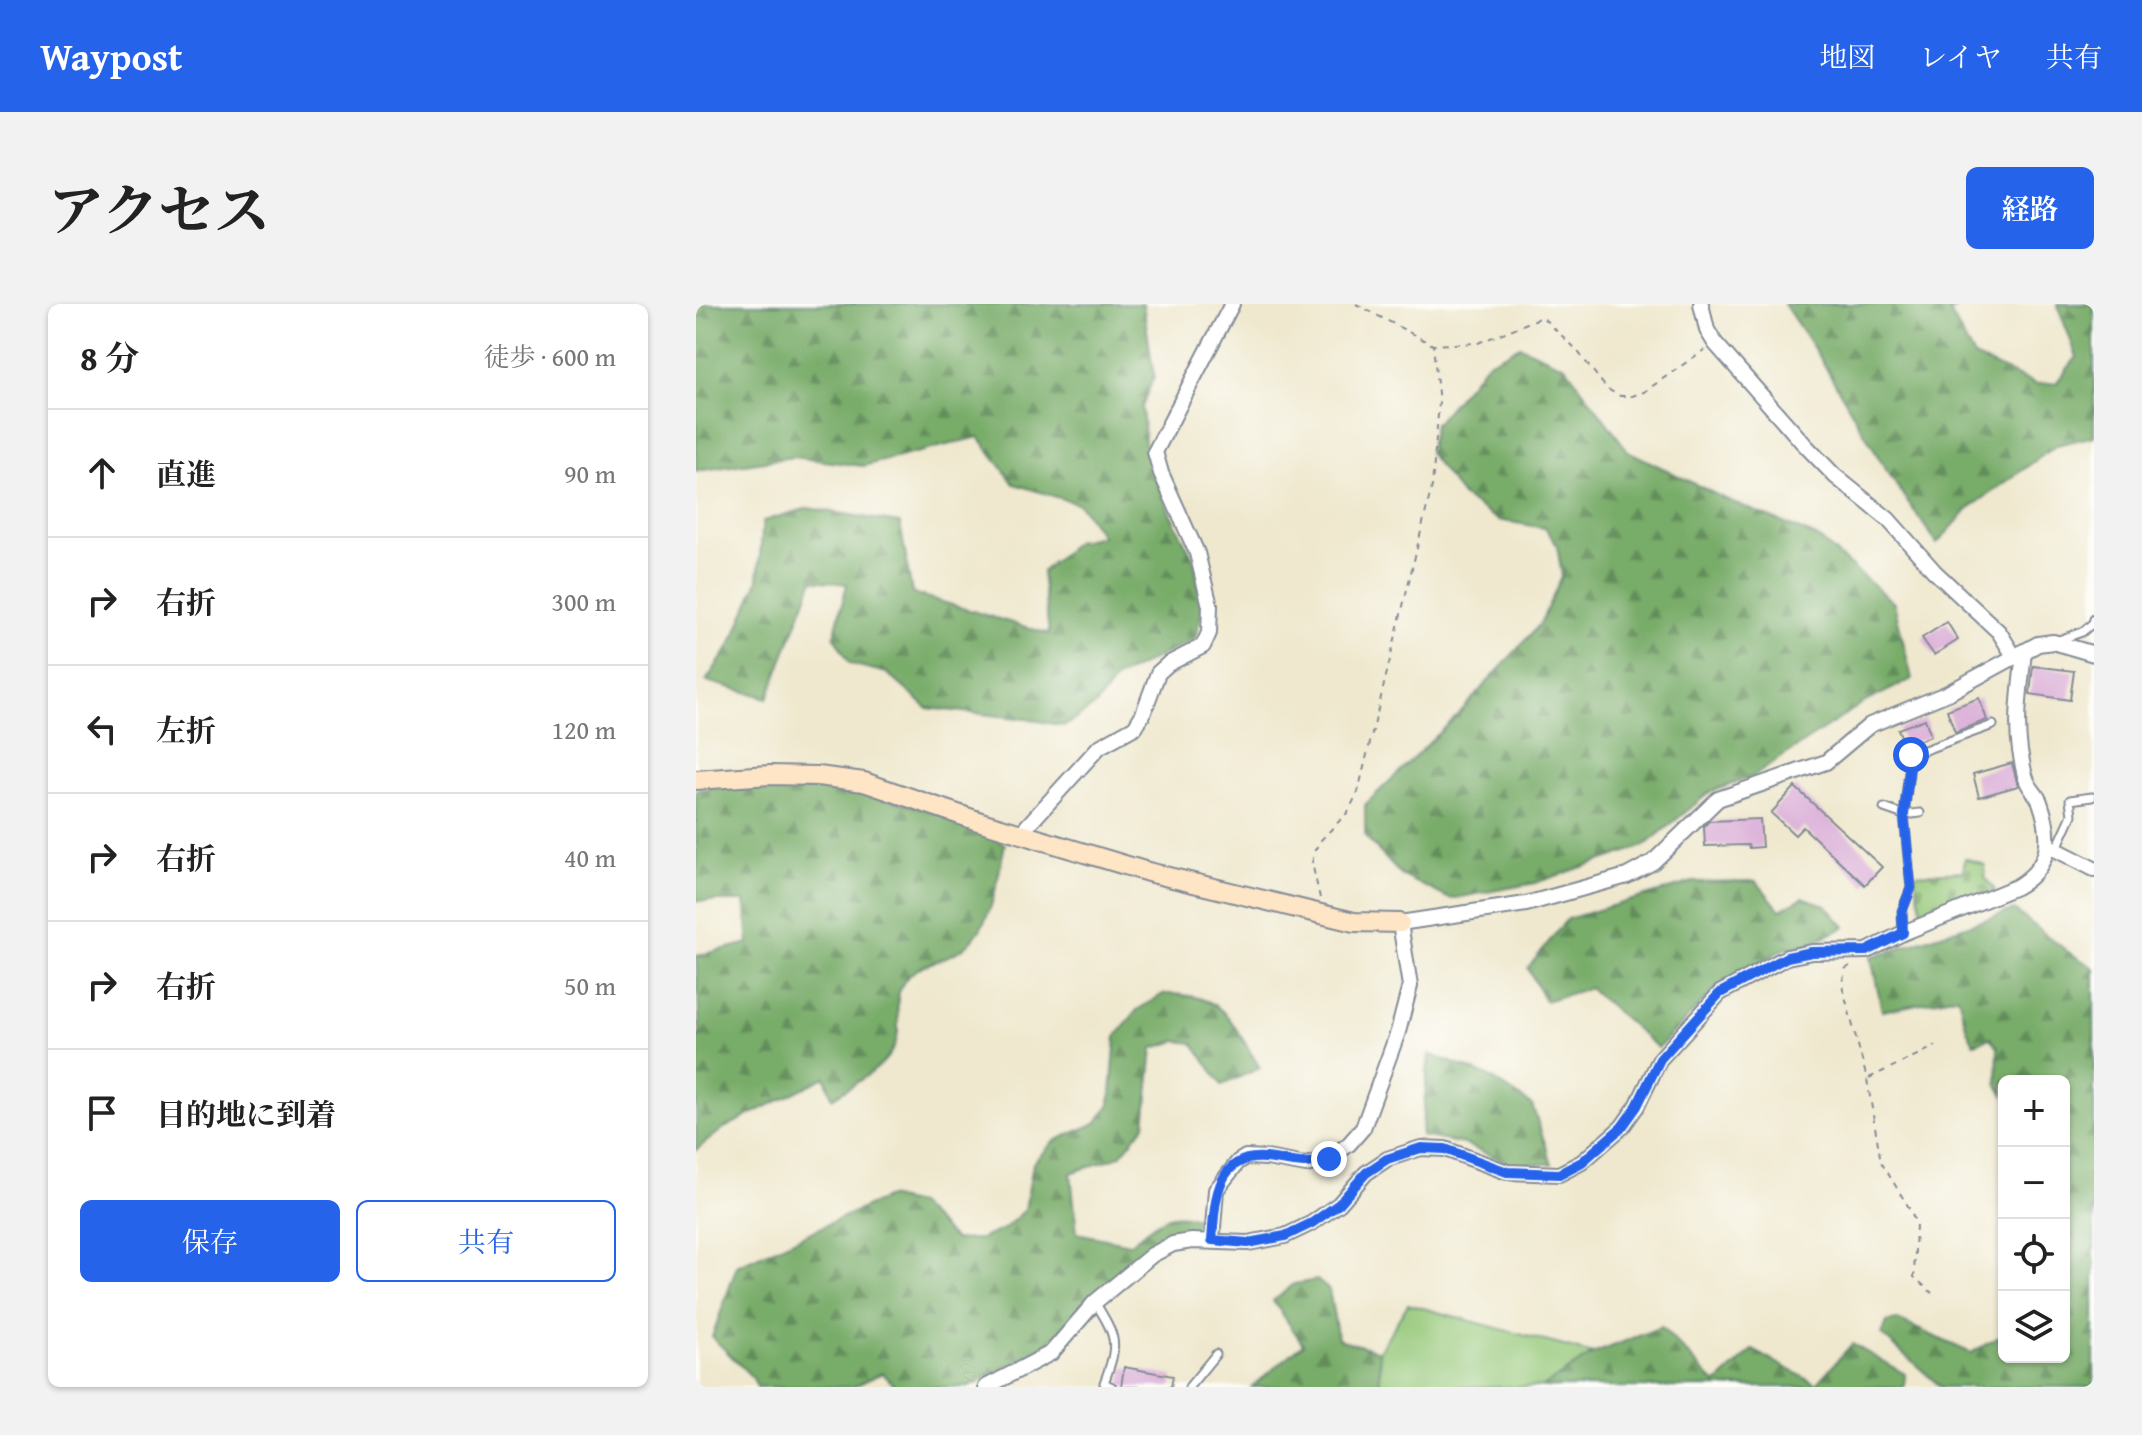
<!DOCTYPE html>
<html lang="ja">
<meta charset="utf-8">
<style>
:root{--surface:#fff;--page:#f2f2f2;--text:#222;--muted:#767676;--line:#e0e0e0;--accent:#2563eb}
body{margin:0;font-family:"Gentium Book Plus","Noto Serif JP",serif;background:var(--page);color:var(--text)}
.controls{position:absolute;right:24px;bottom:24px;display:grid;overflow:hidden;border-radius:12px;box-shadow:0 2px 6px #0004}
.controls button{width:72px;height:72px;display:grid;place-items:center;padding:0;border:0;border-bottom:2px solid var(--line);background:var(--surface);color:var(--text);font:40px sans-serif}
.stop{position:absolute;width:24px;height:24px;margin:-18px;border:6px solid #2563eb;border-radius:50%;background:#fff}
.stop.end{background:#2563eb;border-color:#fff;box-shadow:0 2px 8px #0008}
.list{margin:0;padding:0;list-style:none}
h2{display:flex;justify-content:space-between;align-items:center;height:104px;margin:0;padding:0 32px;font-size:34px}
h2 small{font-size:26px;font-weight:400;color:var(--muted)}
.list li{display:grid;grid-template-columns:52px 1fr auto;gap:24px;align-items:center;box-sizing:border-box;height:128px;padding:0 32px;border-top:2px solid var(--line)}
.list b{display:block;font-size:30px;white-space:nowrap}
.list em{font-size:26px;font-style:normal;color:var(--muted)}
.actions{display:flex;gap:16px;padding:24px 32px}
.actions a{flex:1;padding:18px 0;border:2px solid var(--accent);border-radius:12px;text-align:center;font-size:28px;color:var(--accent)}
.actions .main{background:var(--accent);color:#fff}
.icon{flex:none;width:44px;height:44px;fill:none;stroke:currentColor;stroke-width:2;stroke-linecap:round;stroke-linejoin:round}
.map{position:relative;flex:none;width:1398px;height:1083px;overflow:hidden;border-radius:12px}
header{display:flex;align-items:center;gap:48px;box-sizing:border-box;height:112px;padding:0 40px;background:var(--accent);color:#fff}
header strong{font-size:38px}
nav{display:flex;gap:44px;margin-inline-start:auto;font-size:28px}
.intro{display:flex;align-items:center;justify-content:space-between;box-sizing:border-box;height:192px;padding:0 48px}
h1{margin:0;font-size:56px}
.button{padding:20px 36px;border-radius:12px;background:var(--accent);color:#fff;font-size:28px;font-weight:700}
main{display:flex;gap:48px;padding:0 48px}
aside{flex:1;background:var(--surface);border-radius:12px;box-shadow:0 2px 6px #0004}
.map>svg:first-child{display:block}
.green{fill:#95c879;stroke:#587c6c;stroke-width:2}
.forest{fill:url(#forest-firs);stroke:#4a6e64;stroke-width:2}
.cemetery{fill:url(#cemetery-stones);stroke:#587c6c;stroke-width:2}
.building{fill:#ddb3da}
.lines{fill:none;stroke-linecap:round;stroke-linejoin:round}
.lane-casing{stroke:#858c96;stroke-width:11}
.street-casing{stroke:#858c96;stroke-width:18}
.secondary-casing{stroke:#858c96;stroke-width:22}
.path{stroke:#858c96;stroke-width:2;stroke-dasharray:6 6;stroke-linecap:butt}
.lane{stroke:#fff;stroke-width:7}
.street{stroke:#fff;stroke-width:14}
.secondary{stroke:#fee5c5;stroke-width:18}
.route{stroke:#2563eb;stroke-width:10}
</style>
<header>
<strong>Waypost</strong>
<nav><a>地図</a><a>レイヤ</a><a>共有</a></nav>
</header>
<div class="intro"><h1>アクセス</h1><a class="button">経路</a></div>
<main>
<aside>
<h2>8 分<small>徒歩 · 600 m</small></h2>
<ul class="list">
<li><svg class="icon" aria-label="ahead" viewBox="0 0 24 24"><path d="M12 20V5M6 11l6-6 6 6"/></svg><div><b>直進</b></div><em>90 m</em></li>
<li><svg class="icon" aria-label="right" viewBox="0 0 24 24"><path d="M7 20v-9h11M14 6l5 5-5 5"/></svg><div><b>右折</b></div><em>300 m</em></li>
<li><svg class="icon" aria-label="left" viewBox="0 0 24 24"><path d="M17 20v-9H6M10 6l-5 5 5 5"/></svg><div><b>左折</b></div><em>120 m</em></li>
<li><svg class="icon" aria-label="right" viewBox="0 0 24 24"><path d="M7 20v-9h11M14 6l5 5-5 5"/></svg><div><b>右折</b></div><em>40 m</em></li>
<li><svg class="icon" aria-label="right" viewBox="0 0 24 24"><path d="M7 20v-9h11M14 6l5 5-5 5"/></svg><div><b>右折</b></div><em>50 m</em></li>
<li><svg class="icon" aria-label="arrive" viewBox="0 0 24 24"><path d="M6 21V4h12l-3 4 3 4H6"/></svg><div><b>目的地に到着</b></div></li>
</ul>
<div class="actions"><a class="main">保存</a><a>共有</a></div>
</aside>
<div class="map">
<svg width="1398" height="1083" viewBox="0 0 1398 1083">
<defs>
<pattern id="forest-firs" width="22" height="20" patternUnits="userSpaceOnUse" patternTransform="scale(2)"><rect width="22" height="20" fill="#78ac69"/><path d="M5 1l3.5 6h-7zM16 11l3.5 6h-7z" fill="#628c5a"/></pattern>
<pattern id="cemetery-stones" width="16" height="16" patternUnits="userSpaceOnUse" patternTransform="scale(2)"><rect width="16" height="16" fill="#95c879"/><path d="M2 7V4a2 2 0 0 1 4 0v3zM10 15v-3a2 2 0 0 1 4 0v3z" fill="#79a366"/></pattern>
</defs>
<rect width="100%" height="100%" fill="#fdfcf7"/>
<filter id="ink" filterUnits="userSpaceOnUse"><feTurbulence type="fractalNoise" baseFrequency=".0125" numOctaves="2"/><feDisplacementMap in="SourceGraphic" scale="16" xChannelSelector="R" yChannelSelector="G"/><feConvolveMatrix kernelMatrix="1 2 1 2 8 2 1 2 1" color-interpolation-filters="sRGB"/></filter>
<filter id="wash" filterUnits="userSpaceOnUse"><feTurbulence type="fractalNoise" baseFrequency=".006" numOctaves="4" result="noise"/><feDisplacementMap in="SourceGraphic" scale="32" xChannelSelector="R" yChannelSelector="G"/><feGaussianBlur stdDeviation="1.8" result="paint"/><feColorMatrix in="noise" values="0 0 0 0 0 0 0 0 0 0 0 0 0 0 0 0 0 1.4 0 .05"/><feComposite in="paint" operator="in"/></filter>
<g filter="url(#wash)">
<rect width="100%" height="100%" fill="#efe8ce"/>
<polygon class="green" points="712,1000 897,1050 847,1083 684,1083 683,1047"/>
<g class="forest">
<polygon points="0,0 447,0 458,72 446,103 450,147 474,209 499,258 506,307 499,335 420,374 400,401 369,422 331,415 231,404 191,369 154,360 138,332 151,280 117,276 72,394 10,377 36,339 62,276 67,217 112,204 204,219 216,289 353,330 346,268 381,237 406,232 383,200 318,180 283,133 167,162 97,153 0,167"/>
<polygon points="1088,0 1270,0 1254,8 1278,53 1340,80 1360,79 1381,53 1361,0 1398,0 1398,132 1361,141 1271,206 1241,240 1190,166 1123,52"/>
<polygon points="824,42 869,62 932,147 1027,194 1121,233 1198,299 1216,375 1167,399 1056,473 1014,488 948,542 839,579 754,595 705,571 669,532 669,501 760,413 844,320 866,272 861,241 849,224 802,216 766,192 733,149 738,121 792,58"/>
<path d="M 55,480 L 114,481 L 170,489 L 252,512 L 309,540 C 301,574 298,619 270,642 C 253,657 219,658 207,679 C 199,692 202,707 202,721 C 204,759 163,776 136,794 L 129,773 L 28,824 L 0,846 L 0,732 L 4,732 L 0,652 L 53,639 L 49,597 L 0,597 L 0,486 Z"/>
<polygon points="1060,577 1084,606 1107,593 1131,602 1149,623 1116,639 1088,645 1022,683 962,744 893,684 849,697 832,664 871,615 997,578"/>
<polygon points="1318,606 1371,647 1398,664 1398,1083 1245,1083 1186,1031 1191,1018 1202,1016 1275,1049 1307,1030 1308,949 1308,1053 1368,1053 1368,777 1308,777 1308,791 1301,780 1302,743 1294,734 1278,739 1271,726 1262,692 1186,707 1175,653"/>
<path d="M 467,690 C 530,689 534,716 564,764 L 526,781 L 497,739 L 481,737 L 457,744 L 449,821 L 424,852 L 375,869 L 381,929 L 433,940 C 460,920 470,903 505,916 L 502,926 L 468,933 L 424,965 L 349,1042 L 272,1083 L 200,1083 L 186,1069 L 157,1083 L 61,1083 L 57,1074 L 16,1033 L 41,962 L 191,893 L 221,900 L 259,936 L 284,935 L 308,925 L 329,906 L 337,859 L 358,837 L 400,819 L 414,800 L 420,733 L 441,706 Z"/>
<polygon points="733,750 792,772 836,801 856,860 814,860 768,840 725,832"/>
<polygon points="621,976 633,986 642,1035 683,1047 684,1083 556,1083 607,1040 577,997 598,980"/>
<polygon points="965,1023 1020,1080 1057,1046 1120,1080 1156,1040 1209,1070 1208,1083 847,1083 897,1050"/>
</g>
<polygon class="cemetery" points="1269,554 1289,561 1289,574 1299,586 1227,612 1218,570 1267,567"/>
<g id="blocks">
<g class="building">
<polygon points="1251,318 1262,336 1238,351 1226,334"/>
<polygon points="1337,362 1378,367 1374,396 1334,390"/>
<polygon points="1283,394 1291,416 1259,428 1251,406"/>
<polygon points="1229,415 1235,432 1209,442 1202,425"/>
<polygon points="1316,459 1322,482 1283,493 1277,470"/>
<polygon points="1099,483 1186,563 1169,581 1107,523 1099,531 1075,509"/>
<polygon points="1064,515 1066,543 1053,544 1052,541 1009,542 1008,522 1013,517"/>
<polygon points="428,1063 477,1072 475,1083 425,1083"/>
</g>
</g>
</g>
<g filter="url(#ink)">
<use href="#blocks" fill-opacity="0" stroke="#858c96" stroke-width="2"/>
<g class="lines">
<defs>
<g id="lane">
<polyline points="1360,337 1386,328 1397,319 1398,315"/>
<polyline points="1188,504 1208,511 1224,509"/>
<polyline points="1360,546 1376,511 1374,496 1396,493"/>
<polyline points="1207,629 1206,607 1215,584 1208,511 1215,451 1297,421"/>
<path d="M 399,998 C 421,1034 423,1039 408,1079 L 416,1083"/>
<polyline points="493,1083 520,1050"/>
</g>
<g id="street">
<polyline points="1005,0 1011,26 1019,39 1108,140 1139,172 1192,215 1238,267 1303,328 1318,352"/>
<polyline points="324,530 403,443 439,423 447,410 462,369 472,360 507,342 513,329 514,302 501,249 465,169 459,148 536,0"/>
<polyline points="1353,542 1398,565"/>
<polyline points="516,936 520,886 542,858 550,853 571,854 610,861 633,855 653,840 667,824 702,728 714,682 704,619 830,600 931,572 957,558 1022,495 1130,458 1174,421 1252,389 1342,340 1357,338 1398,350"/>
<path d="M 290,1083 L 355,1049 L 399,998 L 456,951 L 477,940 L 496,937 L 552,939 L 589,932 L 616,919 L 643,900 L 670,869 L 691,855 L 725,844 L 749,845 L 811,868 L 863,870 L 886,858 L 926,823 L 941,802 L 964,755 L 1024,689 L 1091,653 L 1116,648 L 1171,647 L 1207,629 L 1320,583 C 1355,563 1357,535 1344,498 C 1341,490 1334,485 1331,477 C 1327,468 1326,456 1324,447 C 1319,414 1325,380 1328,347"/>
</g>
<polyline id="secondary" points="0,476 74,471 122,472 168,478 282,517 452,568 658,618 704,619"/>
</defs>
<use href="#lane" class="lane-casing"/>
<use href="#street" class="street-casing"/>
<use href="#secondary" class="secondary-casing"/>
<g class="path">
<polyline points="660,0 737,41 782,39 846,13 879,44 911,85 924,92 936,92 948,88 1008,46"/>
<polyline points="624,594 616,559 619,546 625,536 652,508 662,488 736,182 743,99 737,41"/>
<polyline points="1154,662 1149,665 1146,681 1171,775 1185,858 1215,907 1220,920 1218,973 1236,989"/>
<polyline points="1173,774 1240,742"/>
</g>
<use href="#lane" class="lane"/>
<use href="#street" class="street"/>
<use href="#secondary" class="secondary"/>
</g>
</g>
<g class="lines" filter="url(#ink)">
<path class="route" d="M 633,855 C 603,863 599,857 570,854 C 519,849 519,899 516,936 L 552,939 L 589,932 L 616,919 L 643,900 L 670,869 L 691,855 L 725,844 L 749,845 L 811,868 L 863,870 L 886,858 L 926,823 L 941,802 L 964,755 L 1024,689 L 1091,653 L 1116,648 L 1171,647 L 1207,629 L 1206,607 L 1215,584 L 1208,511 L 1215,451"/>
</g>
</svg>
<div class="controls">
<button>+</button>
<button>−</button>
<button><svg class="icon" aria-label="locate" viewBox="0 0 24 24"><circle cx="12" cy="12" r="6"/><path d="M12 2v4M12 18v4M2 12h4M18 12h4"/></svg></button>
<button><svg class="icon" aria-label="layers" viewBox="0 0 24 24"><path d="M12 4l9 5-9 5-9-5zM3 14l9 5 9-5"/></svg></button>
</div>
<div class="stop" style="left:1215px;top:451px"></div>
<div class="stop end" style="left:633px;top:855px"></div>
</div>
</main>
